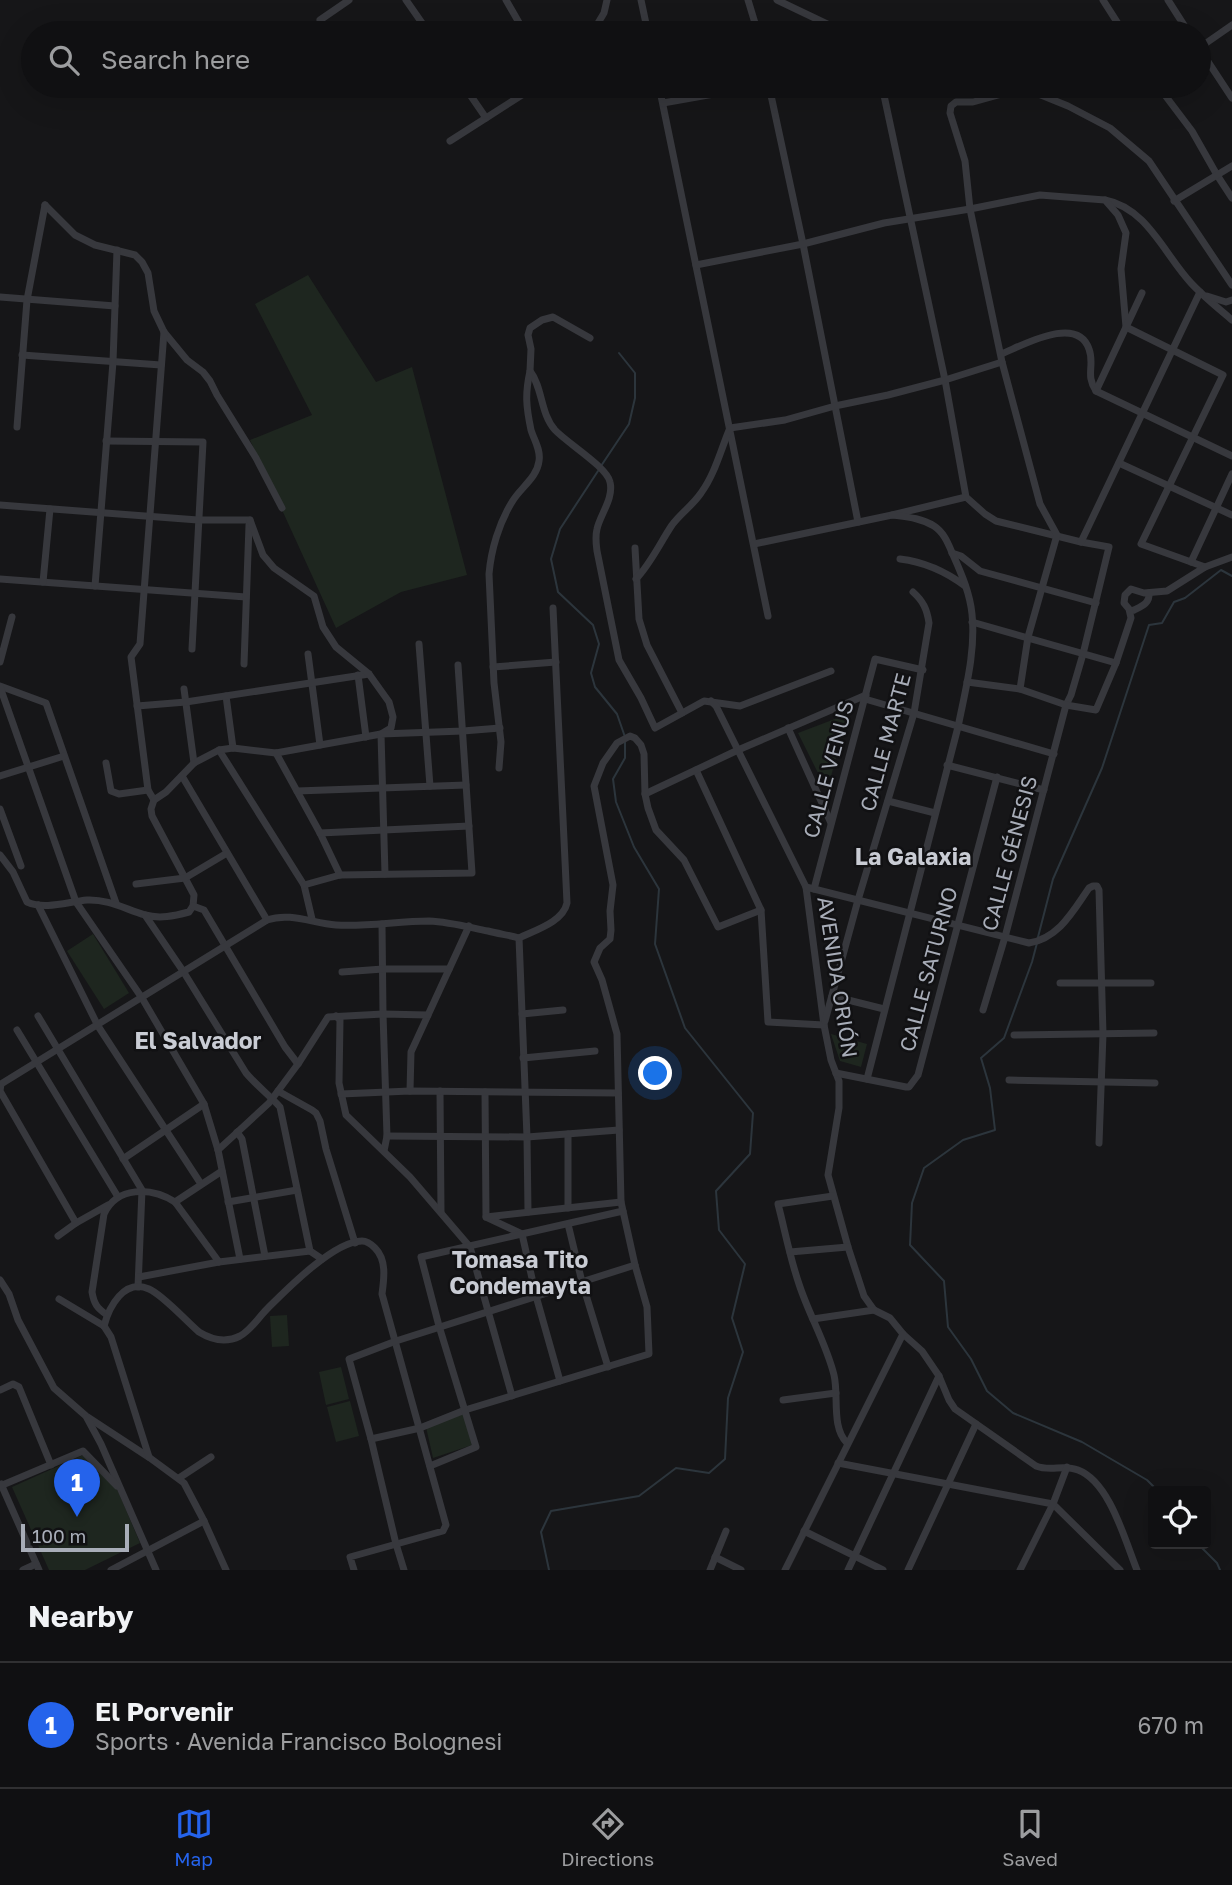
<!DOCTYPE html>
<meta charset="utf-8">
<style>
:root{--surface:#101012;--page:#1e1e20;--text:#f1f3f6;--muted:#9c9d9f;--line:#303032;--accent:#2563eb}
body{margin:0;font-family:"Golos Text",sans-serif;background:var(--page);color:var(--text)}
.controls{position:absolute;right:21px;bottom:21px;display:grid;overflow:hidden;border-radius:7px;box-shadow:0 7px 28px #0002}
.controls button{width:63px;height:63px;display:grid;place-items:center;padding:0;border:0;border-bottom:2px solid var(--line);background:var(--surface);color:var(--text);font:35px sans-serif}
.scale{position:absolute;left:21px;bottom:18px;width:108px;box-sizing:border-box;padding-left:7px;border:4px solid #a8adb8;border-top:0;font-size:19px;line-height:24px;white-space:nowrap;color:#a8adb8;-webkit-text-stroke:5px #111113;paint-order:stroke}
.you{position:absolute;left:656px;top:1074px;width:24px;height:24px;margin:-18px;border:5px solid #fff;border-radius:50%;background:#1a73e8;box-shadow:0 0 0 10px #1a73e833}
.badge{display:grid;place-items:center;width:46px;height:46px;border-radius:50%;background:var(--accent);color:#fff;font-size:23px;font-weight:700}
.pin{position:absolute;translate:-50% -58px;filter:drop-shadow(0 2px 4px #0008)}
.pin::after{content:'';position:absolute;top:37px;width:24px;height:21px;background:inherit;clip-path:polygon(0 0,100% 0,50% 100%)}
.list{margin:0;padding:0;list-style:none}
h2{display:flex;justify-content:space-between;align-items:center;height:91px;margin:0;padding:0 28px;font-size:30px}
h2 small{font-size:23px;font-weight:400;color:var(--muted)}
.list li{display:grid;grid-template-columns:46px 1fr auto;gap:21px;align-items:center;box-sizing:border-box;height:126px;padding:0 28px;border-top:2px solid var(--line)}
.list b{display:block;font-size:26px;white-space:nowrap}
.list p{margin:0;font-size:23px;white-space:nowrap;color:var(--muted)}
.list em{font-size:23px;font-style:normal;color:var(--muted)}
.icon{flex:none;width:38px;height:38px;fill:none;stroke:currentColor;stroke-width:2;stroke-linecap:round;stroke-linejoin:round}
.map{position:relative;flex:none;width:1232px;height:1570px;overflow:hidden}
.search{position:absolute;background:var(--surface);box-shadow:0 7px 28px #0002;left:21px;right:21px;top:21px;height:77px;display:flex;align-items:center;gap:18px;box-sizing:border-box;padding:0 24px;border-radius:38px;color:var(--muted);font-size:26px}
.sheet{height:217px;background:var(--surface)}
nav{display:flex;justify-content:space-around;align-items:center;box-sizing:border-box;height:98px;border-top:2px solid var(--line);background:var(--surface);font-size:19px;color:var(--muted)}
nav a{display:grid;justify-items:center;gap:4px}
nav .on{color:var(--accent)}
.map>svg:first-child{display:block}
.green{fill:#1e261f}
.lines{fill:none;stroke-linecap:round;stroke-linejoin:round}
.stream{stroke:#2c353c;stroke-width:2}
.minor{stroke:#37383d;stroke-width:7}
.labels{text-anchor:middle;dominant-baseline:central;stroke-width:5;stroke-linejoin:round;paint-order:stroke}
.street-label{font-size:21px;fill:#a8adb8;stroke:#111113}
.neighbourhood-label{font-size:23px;font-weight:bold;fill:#c9ccd4;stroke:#111113}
</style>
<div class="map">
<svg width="1232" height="1570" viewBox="0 0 1232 1570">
<rect width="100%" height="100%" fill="#161618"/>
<g class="green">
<polygon points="308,275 376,382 412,367 467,575 401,592 336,628 250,440 312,415 255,304"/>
<polygon points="848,714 827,791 798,733"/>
<polygon points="93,934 129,993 104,1009 67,951"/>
<polygon points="831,1034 867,1044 861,1067 840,1061"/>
<polygon points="287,1315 289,1346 272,1347 270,1316"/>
<polygon points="341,1367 349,1399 326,1405 319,1372"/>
<polygon points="350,1401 359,1436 336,1442 327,1407"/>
<polygon points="464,1414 472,1445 433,1458 426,1427"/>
<polygon points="83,1455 118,1491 140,1543 85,1570 49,1570 12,1487"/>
</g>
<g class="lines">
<g class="stream">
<polyline points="601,466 629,424 635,398 635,373 619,353"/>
<polyline points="598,471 560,529 551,559 558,592 593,625 599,644 591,673 595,687 617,714 625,737"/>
<polyline points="1038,937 1053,879 1102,768 1149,625 1162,623 1174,602 1185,598 1221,570 1232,576"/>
<polyline points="1037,943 1032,962 1004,1038 981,1058 990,1088 995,1130 963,1140 924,1168 912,1203 910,1245 944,1281 948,1327 971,1359 987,1391 1013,1413 1082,1442 1147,1480 1158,1491"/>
<polyline points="1198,1544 1217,1563 1220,1570"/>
<polyline points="549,1570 541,1532 551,1511 639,1496 676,1468 709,1473 725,1459 728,1398 743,1352 732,1318 745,1264 719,1230 716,1191 750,1154 753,1113 685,1028 655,944 659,889 634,847 616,802 613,779 625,758 625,742"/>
</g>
<g class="minor">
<polyline points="406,0 429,33"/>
<polyline points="506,0 525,33"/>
<polyline points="641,0 648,33"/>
<polyline points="748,0 758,33"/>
<polyline points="777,0 846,33"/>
<polyline points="1103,0 1124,33"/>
<polyline points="1168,0 1189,33"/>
<polyline points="320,20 349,0"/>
<polyline points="592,33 604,13 607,0"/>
<polyline points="1199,48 1232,98"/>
<polyline points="1199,48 1232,25"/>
<polyline points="659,86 768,616"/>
<polyline points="769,86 803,244 858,522"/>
<polyline points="882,86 945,380 966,497 985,514 996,521 1081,542 1109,547 1083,654 1071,695 1066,705 1005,937 983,1010"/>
<path d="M 966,86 C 977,92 990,88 1002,94"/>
<polyline points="1158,86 1192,131 1217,175 1232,198"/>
<polyline points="663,103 759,86"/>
<polyline points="486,118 536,86"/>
<polyline points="450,141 486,118 464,86"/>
<path d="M 1105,200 C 1147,208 1164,254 1191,283 C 1203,296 1218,308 1232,320"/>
<polyline points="1174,201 1232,166"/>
<polyline points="45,205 75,235 95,245 135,255 142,262 148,273 154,311 164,332 187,360 203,372 210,381 217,395 256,458 282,508"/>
<polyline points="696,265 803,244 884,223 970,209 1040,195 1105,200 1118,215 1126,233 1121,269 1126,327 1223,375 1141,544 1205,567"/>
<polyline points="1207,296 1226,302 1232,300"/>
<polyline points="0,297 115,306"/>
<path d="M 590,338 L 553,317 L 542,320 L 530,328 L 528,335 L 531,349 L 530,371 C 543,388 540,413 555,430 C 567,443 607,467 610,482 C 614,498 600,515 597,529 C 595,537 596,543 597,551 L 619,660 L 641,698 L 655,728 L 704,701 L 740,706 L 831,671"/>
<path d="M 1001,354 C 1022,346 1077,314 1089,349 C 1095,365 1085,375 1096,391 L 1232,456"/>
<polyline points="22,355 161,365"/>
<polyline points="1096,391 1142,293"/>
<polyline points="17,427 27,300 45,205"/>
<polyline points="106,441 203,442 192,649"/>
<polyline points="1119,463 1232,515"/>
<polyline points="0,505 198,520 250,520"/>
<polyline points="1081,542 1200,292"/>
<polyline points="754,544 892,515 966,497"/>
<polyline points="635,548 639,619 647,645 682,713"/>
<polyline points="952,553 961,556 980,571 1096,603"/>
<path d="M 900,559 C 925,562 945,571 965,586"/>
<polyline points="1191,562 1232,474"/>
<polyline points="0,579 246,597"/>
<path d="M 636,579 C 651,563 660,543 672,525 C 681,513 693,505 701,493 C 715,474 721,449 730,428 L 785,420 L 835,406 L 888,395 L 945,380 L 1002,362"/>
<polyline points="43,582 50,509"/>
<polyline points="95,586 113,362 117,250"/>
<path d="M 1134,610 C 1142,606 1150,603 1149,593"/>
<polyline points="972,622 1116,663"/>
<polyline points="419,644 430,786"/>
<polyline points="308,654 320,745"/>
<polyline points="0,662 12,617"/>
<polyline points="244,664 249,525"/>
<polyline points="493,667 556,662"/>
<polyline points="358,675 366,737"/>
<polyline points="967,682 1020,689 1066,705 1096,710 1116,663 1131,618 1129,609 1124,603 1125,595 1131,589 1144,593 1167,591 1205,567 1232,557"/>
<polyline points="0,686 46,703 116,903"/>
<polyline points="0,687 76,902 142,998 204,1104 218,1150 240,1259"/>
<polyline points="184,689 194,763"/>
<polyline points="1020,689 1028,637 1057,535 1040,504 1002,362 970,209 965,161 950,113 951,106 956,102 973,102 1002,94 1036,93 1068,106 1110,128 1149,161 1232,285"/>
<polyline points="226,696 233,748"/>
<polyline points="865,699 1054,754"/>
<path d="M 711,701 L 716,706 L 806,887 L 824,1025 L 831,1060 L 839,1081 L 839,1108 L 828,1175 L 848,1247 L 864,1296 L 874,1310 L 890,1318 L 903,1334 L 922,1351 L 939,1376 L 949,1400 L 955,1409 L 1036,1466 C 1051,1472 1063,1464 1078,1470 C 1110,1482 1125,1541 1137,1570"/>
<polyline points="137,706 186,702 369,674"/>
<polyline points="788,728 831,823"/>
<polyline points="219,750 304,885 312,919"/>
<polyline points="276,753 320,833 340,875"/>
<polyline points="106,763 111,791 119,794 148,790"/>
<polyline points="947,765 1044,790"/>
<path d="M 499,768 L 501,742 L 494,683 L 489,574 C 491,550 499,523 512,502 C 520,488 537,478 539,461 C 541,450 534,440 531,430 C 526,406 525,394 530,371"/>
<polyline points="696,770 761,910 768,1022 824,1025"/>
<polyline points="0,776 64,756"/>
<polyline points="182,776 267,920"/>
<polyline points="297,791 466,785"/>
<polyline points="645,794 738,750 866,695"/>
<polyline points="154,800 148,790 131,657 140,644 164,332"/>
<polyline points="888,801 935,813"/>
<polyline points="0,809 21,866"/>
<polyline points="320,833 469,826"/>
<path d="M 0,855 L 13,872 L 27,902 C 45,910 67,902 87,900 C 108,899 125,909 145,915 C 160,919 174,916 189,912 L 193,906 L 194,895 L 152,816 L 151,809 L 154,800 L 166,792 L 194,763 L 219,750 L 233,748 L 276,753 L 381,734 L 391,728 L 393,717 L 389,702 L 369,674 L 336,647 L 323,627 L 314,596 L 274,568 L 263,555 L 250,520"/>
<polyline points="385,874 381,734 463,731 500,728"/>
<polyline points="136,884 185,878 227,853"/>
<polyline points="304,885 340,875 472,873 458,665"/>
<path d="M 806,887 L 1029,943 C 1059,938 1073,911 1089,888 L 1093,886 L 1097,886 L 1099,890 L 1103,1034 L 1099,1143"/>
<polyline points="814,889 875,659 923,670"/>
<polyline points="38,905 98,1026 201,1184"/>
<polyline points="193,906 204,910 285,1047 298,1064"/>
<path d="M 145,915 L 183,971 L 246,1073 C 256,1085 269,1095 280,1107 L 310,1251 L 322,1259"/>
<polyline points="382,924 383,1014 387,1136 384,1151"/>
<polyline points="519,938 527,1137 528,1212"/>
<polyline points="342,972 383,969 449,969"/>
<polyline points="1060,983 1151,983"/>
<polyline points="832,996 884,1009"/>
<polyline points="522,1014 563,1010"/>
<polyline points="38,1016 142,1190 138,1287"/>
<polyline points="336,1016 340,1020 339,1083 346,1115 410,1177 470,1247 512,1396"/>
<path d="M 825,1021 L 858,900 L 914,713 L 929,623 C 927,609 923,601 913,592"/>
<polyline points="17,1030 118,1197"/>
<polyline points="1014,1035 1154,1033"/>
<polyline points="523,1058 595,1051"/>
<polyline points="836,1073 906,1087 909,1087 918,1075 997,777"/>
<path d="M 867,1079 L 958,727 C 965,691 976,652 972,614 C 970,594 962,575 954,557 C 949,546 945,533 934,526 C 921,518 907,517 892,515"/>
<polyline points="1009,1080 1155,1083"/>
<polyline points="278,1091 312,1110 316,1113 320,1121 326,1149 355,1243"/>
<polyline points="410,1091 411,1052 469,926"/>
<polyline points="440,1091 441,1212"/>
<polyline points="485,1092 486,1217 522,1234 536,1296 560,1381"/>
<polyline points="341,1094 410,1091 618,1093"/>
<polyline points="237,1132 242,1139 265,1256"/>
<polyline points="568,1134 568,1208"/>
<polyline points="387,1136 527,1137 619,1130"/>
<polyline points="218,1150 269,1103 298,1064 328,1017 383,1014 428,1015"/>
<polyline points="123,1159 204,1104"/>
<path d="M 833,1196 L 778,1204 C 785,1231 790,1258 799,1284 C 809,1315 826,1343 834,1375 C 839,1396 831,1427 847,1443"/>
<polyline points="175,1202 222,1171"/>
<polyline points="228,1202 297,1190"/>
<polyline points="486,1217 621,1202"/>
<path d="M 76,1223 L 0,1091 L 1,1084 L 267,920 C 290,912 312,923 336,925 C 367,927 398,921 429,921 C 450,922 468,927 488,931 C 499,934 509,935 519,938 C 535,930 563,922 567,903 L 553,608"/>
<polyline points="568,1224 582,1282 608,1367"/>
<polyline points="58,1236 76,1223 108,1205"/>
<polyline points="790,1252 848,1247"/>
<polyline points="139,1277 219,1262 310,1251"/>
<polyline points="0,1280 9,1294 18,1320 54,1388 86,1416 150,1458 184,1483 204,1521 226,1570"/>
<polyline points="59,1299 104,1326 111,1337 149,1457"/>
<path d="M 107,1315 C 97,1308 94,1304 92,1292 L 104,1214 C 117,1186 151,1187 175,1202 L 219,1262"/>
<polyline points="813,1319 874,1310"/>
<path d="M 104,1326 C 109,1307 124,1278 149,1289 C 163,1295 186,1321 199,1332 C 212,1340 226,1343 240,1336 C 251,1330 258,1318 267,1309 C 286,1290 334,1241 362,1241 C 367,1241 372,1245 375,1248 C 387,1260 384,1279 382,1294 L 446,1525 L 443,1531 L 350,1557 L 354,1570"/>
<polyline points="0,1390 13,1384 19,1387 51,1465"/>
<polyline points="783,1400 836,1393"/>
<polyline points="87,1418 101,1444 156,1570"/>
<polyline points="371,1439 420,1428 465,1410 649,1354 647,1307 635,1265 621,1202 617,1034 602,980 594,962 600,948 610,939 611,930 610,911 613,885 594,786 603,763 617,743 630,736 635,738 641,745 644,754 645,794 648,808 656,830 684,860 718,927 761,910"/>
<polyline points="838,1463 1053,1504 1120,1570"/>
<polyline points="430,1466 476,1447 439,1326 421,1257 623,1211"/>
<polyline points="179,1478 211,1457"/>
<polyline points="1,1484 39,1570"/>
<polyline points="0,1486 83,1451 117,1486"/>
<polyline points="804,1531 883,1570"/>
<polyline points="715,1557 741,1570"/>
<polyline points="23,1570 36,1564"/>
<polyline points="111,1570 204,1521"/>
<polyline points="404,1570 396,1544 371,1439 349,1359 396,1341 635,1265"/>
<polyline points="710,1570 726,1531"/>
<polyline points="785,1570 903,1334"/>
<polyline points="848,1570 939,1376"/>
<polyline points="908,1570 976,1424"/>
<polyline points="1020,1570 1053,1504 1067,1467"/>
</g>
</g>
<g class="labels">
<g class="street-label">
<text transform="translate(885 742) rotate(-75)">CALLE MARTE</text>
<text transform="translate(828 769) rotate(-75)">CALLE VENUS</text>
<text transform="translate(1009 853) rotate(-75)">CALLE GÉNESIS</text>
<text transform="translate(928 969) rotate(-75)">CALLE SATURNO</text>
<text transform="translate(838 977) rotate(81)">AVENIDA ORIÓN</text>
</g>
<g class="neighbourhood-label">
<text x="913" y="856">La Galaxia</text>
<text x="198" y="1040">El Salvador</text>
<text x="520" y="1259">Tomasa Tito<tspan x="520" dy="26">Condemayta</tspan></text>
</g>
</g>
</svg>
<div class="controls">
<button><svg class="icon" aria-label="locate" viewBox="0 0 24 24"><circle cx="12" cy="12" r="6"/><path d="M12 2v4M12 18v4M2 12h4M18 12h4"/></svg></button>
</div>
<div class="scale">100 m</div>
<div class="you"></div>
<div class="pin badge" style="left:77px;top:1517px">1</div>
<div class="search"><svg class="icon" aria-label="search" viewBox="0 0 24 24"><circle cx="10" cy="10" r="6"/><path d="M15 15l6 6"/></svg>Search here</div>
</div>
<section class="sheet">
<h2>Nearby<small></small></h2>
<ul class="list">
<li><span class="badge">1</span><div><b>El Porvenir</b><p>Sports · Avenida Francisco Bolognesi</p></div><em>670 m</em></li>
</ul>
</section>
<nav>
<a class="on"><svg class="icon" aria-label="map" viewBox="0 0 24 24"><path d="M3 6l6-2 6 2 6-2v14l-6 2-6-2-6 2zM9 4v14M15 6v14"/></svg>Map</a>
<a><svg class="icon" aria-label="directions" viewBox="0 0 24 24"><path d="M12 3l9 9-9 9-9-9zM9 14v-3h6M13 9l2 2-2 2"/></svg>Directions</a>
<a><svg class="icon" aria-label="saved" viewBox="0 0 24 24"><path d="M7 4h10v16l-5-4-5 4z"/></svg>Saved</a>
</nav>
